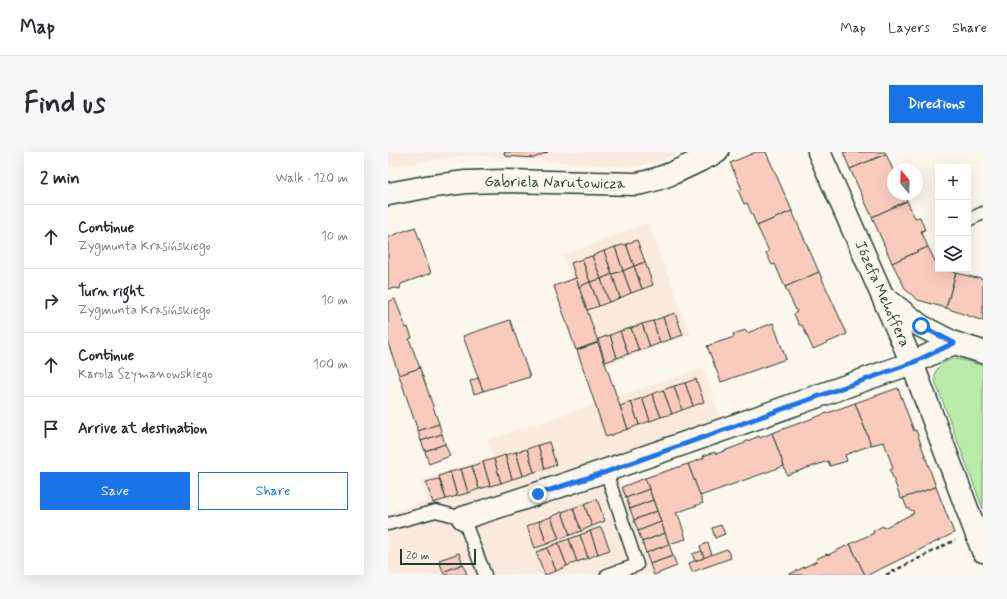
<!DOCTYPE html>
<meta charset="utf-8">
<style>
:root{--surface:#fff;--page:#f7f7f7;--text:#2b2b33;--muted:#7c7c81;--line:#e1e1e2;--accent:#1a73e8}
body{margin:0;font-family:Mynerve,sans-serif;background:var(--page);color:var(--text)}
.controls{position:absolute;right:12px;top:12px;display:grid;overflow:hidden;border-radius:0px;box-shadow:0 4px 16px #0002}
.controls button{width:36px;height:36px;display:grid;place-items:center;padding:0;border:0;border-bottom:1px solid var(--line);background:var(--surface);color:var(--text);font:20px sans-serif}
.compass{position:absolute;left:499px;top:12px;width:36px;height:36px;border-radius:50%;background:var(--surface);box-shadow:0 4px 16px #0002;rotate:341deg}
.scale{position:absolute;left:12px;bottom:10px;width:76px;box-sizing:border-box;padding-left:4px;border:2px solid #1f3d34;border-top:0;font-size:11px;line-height:14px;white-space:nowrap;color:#1f3d34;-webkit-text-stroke:3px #fbf7ec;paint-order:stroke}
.stop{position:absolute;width:12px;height:12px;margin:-9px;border:3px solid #1a73e8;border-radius:50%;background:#fff}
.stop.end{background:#1a73e8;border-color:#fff;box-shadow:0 1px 4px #0008}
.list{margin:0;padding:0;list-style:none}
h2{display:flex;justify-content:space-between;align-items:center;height:52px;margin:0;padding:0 16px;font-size:17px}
h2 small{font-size:13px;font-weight:400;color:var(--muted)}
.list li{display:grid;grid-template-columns:26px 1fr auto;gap:12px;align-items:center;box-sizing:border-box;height:64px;padding:0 16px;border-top:1px solid var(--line)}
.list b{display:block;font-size:15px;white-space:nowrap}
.list p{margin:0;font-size:13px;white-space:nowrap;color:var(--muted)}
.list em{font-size:13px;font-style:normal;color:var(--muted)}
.actions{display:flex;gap:8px;padding:12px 16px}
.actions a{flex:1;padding:9px 0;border:1px solid var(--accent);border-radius:0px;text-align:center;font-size:14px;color:var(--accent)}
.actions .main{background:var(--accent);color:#fff}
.icon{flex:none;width:22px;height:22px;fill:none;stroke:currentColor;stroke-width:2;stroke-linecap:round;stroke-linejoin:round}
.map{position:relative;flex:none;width:595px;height:423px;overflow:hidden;border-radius:0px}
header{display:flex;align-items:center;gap:24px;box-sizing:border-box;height:56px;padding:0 20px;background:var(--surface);border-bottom:1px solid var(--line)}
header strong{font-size:19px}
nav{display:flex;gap:22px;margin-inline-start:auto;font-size:14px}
.intro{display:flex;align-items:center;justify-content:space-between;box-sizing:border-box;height:96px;padding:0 24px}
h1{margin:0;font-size:28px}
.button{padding:10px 18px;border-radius:0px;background:var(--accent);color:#fff;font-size:14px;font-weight:700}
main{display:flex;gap:24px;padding:0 24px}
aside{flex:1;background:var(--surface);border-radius:0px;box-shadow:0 4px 16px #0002}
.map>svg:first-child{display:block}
.built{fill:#faeade}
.green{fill:#baebaa;stroke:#6c946f}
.building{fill:#f9cbbd;stroke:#1f3d34}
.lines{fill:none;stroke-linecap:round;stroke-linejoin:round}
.service-casing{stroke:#1f3d34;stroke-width:15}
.minor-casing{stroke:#1f3d34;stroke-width:25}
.path{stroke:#1f3d34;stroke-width:2.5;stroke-dasharray:4 3;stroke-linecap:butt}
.service{stroke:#fbf7ec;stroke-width:12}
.minor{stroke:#fbf7ec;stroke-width:22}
.route{stroke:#1a73e8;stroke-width:5}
.labels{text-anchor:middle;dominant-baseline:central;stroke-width:3.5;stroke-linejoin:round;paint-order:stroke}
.street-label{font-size:15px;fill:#1f3d34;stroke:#fbf7ec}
</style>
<header>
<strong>Map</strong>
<nav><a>Map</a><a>Layers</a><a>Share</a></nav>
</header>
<div class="intro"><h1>Find us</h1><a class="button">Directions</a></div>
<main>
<aside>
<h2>2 min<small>Walk · 120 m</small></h2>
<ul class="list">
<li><svg class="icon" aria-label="ahead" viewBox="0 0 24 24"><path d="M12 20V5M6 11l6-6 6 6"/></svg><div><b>Continue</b><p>Zygmunta Krasińskiego</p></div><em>10 m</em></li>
<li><svg class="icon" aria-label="right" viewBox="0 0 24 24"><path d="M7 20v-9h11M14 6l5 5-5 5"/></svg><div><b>Turn right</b><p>Zygmunta Krasińskiego</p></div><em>10 m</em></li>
<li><svg class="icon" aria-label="ahead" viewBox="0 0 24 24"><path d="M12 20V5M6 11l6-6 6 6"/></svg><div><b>Continue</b><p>Karola Szymanowskiego</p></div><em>100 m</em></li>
<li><svg class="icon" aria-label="arrive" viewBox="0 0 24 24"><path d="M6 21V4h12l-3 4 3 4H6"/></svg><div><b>Arrive at destination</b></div></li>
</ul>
<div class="actions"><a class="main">Save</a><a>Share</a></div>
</aside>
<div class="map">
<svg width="595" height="423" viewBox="0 0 595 423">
<rect width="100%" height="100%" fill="#fbf7ec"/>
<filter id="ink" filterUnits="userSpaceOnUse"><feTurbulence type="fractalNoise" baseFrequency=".025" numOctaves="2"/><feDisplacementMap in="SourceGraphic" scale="8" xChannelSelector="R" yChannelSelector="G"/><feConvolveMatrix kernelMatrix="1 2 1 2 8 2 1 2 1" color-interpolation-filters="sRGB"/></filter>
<g filter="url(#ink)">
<g class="built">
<polygon points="0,0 291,0 271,10 242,15 80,3 0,15"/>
<polygon points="260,71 303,183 217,214 174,104"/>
<polygon points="315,216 339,284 230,320 266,423 5,423 0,417 0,380 6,359 39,348 33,328 105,304 99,288"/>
</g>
<path class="green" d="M 565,207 L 575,208 L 595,214 L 595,357 L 547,229 C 545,217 554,210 565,207 Z"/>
<g class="building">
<polygon points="116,0 160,0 146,6 117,4"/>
<polygon points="368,0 378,0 404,59 369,74 359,51 356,52 350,38 354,37 342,11"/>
<polygon points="455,0 497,0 498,2 462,17"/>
<polygon points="498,2 505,18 505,42 516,42 519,49 484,65 462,17"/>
<polygon points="519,49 527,66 532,65 537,78 533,79 540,95 504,111 484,65"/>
<polygon points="404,59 431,120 397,135 387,112 384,113 378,101 381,99 369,74"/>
<polygon points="27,75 43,121 13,132 12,137 7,136 0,137 0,85"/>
<polygon points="249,88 257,110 246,114 238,92"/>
<polygon points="238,92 246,114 235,119 227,95"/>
<polygon points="227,95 235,119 224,122 216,99"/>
<polygon points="540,95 547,109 550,111 550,117 558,117 568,121 558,156 530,148 518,138 504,111"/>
<polygon points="216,99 224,122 213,127 204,104"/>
<polygon points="204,104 213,127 202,130 194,107"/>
<polygon points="194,107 202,130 191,135 183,111"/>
<polygon points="257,110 265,133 254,137 246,114"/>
<polygon points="246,114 254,137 243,141 235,119"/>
<polygon points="235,119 243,141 232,146 224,122"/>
<polygon points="431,120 459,182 425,197 414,173 411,173 406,162 409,160 397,135"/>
<polygon points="568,121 589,126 590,125 595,127 595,169 558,156"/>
<polygon points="224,122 232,146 221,150 213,127"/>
<polygon points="188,126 210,190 188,198 166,134"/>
<polygon points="213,127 221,150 211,154 202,130"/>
<polygon points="202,130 211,154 199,158 191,135"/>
<polygon points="7,147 18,176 20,175 24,186 21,187 32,216 11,223 0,191 0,150"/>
<polygon points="287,161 295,183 283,187 275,165"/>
<polygon points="275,165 283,187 272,191 265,169"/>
<polygon points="122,168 142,225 95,239 75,184"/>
<polygon points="265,169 272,191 262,195 254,172"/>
<polygon points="385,171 398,207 333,230 319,194 346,185 345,182 358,178 359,181"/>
<polygon points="254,172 262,195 251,199 243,176"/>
<polygon points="243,176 251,199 240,202 232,179"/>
<polygon points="232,179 240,202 229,206 222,183"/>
<polygon points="222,183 229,206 217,210 210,187"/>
<polygon points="210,191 240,277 218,285 189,198"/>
<polygon points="32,216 51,272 30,279 11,223"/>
<polygon points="90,226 95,239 86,242 82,229"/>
<polygon points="308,227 316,250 305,254 297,231"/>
<polygon points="297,231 305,254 294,258 286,234"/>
<polygon points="286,234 294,258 284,262 275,238"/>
<polygon points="510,236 526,279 528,278 548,335 513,347 502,318 505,316 496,290 483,293 467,251"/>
<polygon points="275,238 284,262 273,265 264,242"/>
<polygon points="264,242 273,265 262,269 254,246"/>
<polygon points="254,246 262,269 251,273 243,250"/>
<polygon points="243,250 251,273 240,277 232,254"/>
<polygon points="467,251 483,293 457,303 459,309 442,314 440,309 399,323 384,281"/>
<polygon points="51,272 54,282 33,289 30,279"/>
<polygon points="384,281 396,314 312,344 300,312 316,306 315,304 327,300 328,302 357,291 357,290 371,284 372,286"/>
<polygon points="54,282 57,292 37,299 33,289"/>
<polygon points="161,290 168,313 157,317 150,293"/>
<polygon points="57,292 62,304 41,312 37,299"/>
<polygon points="150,293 157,317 146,320 139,297"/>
<polygon points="139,297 146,320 135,324 128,300"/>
<polygon points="128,300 135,324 124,327 117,303"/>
<polygon points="117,303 124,327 113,331 106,307"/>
<polygon points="106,307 113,331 102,334 95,310"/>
<polygon points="95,310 102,334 91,337 84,314"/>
<polygon points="300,312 315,351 288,361 291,365 298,387 281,392 257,326"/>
<polygon points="84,314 91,337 80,341 73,317"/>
<polygon points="73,317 80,341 69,344 62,320"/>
<polygon points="62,320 69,344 58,347 51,324"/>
<polygon points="257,326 261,337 238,346 234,335"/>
<polygon points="51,327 58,347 45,351 38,330"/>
<polygon points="548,335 566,381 480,423 477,423 462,392 486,381 485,379 495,374 496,376 526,361 525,359 519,356 515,346"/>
<polygon points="261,337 265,348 242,357 238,346"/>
<polygon points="209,347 217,369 204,374 196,352"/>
<polygon points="265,348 269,359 246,368 242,357"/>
<polygon points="196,352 204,374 193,379 185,356"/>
<polygon points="185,356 193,379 182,383 174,360"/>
<polygon points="269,359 273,370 250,379 246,368"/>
<polygon points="174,360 182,383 171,387 163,365"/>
<polygon points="163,365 171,387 159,392 151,369"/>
<polygon points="151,369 159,392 147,396 139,374"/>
<polygon points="273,370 277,381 254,390 250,379"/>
<polygon points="333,373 337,382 327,386 324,376"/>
<polygon points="213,375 222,398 210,402 202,379"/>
<polygon points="202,379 210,402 200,406 192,383"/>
<polygon points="277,381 281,392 258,401 254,390"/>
<polygon points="192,383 200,406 189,410 181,387"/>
<polygon points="181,387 189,410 179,414 170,391"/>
<polygon points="170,391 179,414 168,419 159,396"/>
<polygon points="320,391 324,403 316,406 312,394"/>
<polygon points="281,392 285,404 262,412 258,401"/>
<polygon points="462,392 477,423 400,423 429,409 428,407 439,402 440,403"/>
<polygon points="159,396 168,419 157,423 148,400"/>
<polygon points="339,397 343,406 304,420 301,411"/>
<polygon points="314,399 316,406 307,409 304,402"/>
<polygon points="71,401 75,412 55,420 51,408"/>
<polygon points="285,404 289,414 266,423 262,412"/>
<polygon points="75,412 79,423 57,423 55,420"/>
</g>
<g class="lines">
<defs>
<g id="service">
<polyline points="580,68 595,61"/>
<polyline points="218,320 249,413 219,423"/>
<polyline points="0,372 48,359 75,366 97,423"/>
</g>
<g id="minor">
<polyline points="431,0 524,211 595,399"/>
<path d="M 0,42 L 38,35 L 78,30 L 117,29 L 249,32 C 278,27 303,12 329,0"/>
<polyline points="497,146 533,174 566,191 595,200"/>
<path d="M 75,366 C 226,318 375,263 524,211 L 566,191"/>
</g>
</defs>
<use href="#service" class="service-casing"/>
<use href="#minor" class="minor-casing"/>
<polyline class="path" points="498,423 567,388"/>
<use href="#service" class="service"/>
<use href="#minor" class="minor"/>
</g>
</g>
<g class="lines" filter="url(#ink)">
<polyline class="route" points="150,342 218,320 524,211 566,191 533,174"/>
</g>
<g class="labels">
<g class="street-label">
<text transform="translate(167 31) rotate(1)">Gabriela Narutowicza</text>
<text transform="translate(494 142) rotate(66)">Józefa Mehoffera</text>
</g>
</g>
</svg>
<div class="controls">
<button>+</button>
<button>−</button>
<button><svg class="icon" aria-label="layers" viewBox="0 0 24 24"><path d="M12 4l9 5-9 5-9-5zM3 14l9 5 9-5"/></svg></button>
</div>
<svg class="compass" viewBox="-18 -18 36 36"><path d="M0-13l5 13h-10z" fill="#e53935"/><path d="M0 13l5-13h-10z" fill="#7c7c81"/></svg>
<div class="scale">20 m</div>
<div class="stop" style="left:533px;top:174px"></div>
<div class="stop end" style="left:150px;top:342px"></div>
</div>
</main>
